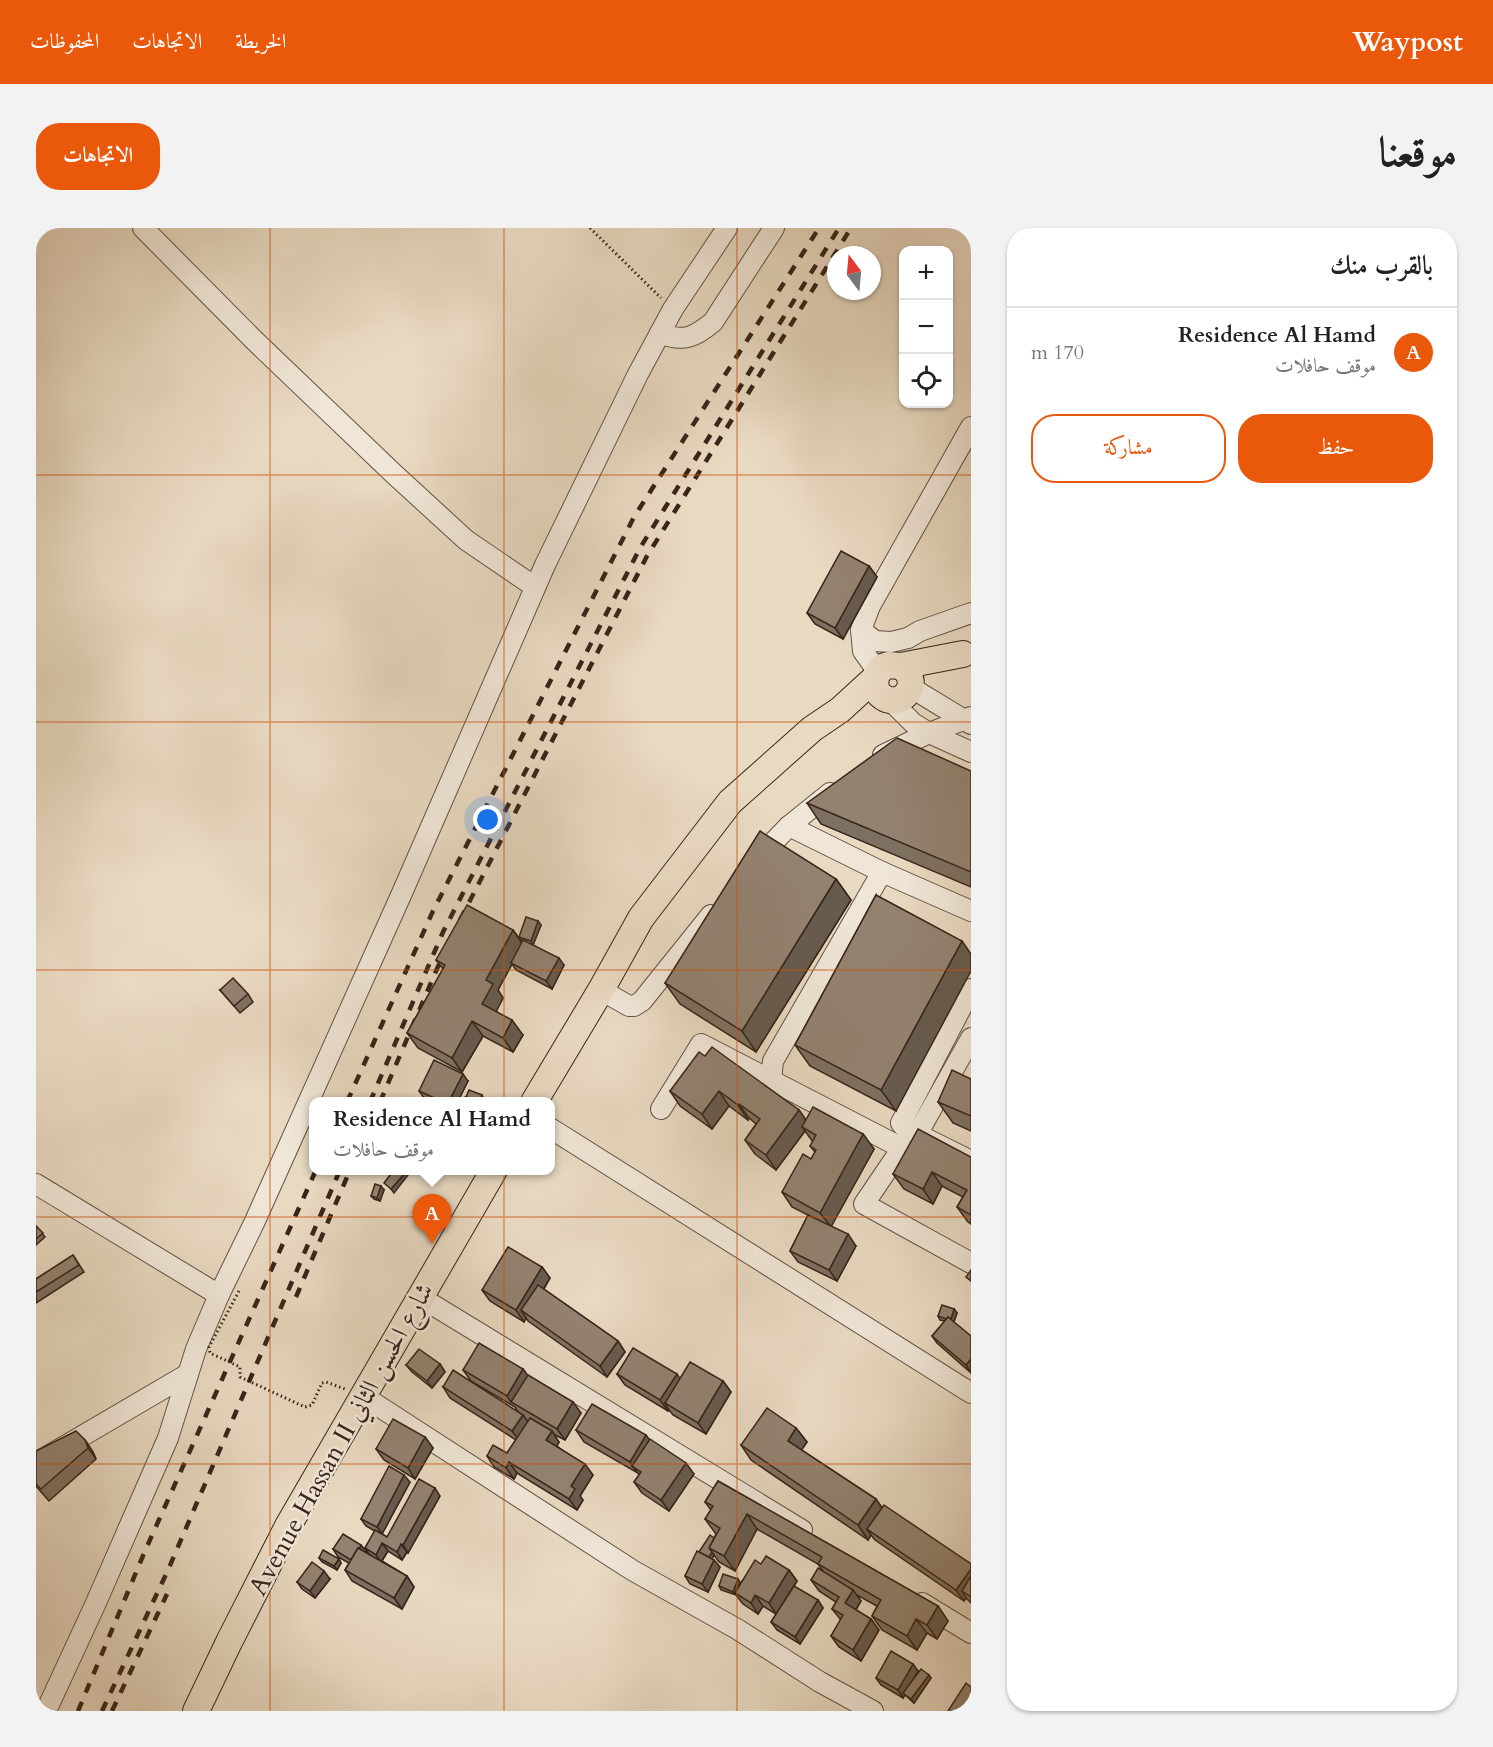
<!DOCTYPE html>
<html lang="ar">
<meta charset="utf-8">
<style>
:root{--surface:#fff;--page:#f2f2f2;--text:#222;--muted:#767676;--line:#e0e0e0;--accent:#ea580c}
body{margin:0;font-family:Cardo,Amiri,serif;background:var(--page);color:var(--text);direction:rtl}
.controls{position:absolute;right:18px;top:18px;display:grid;overflow:hidden;border-radius:12px;box-shadow:0 2px 4px #0004}
.controls button{width:54px;height:54px;display:grid;place-items:center;padding:0;border:0;border-bottom:2px solid var(--line);background:var(--surface);color:var(--text);font:30px sans-serif}
.compass{position:absolute;left:791px;top:18px;width:54px;height:54px;border-radius:50%;background:var(--surface);box-shadow:0 2px 4px #0004;rotate:344deg}
.you{position:absolute;left:452px;top:592px;width:21px;height:21px;margin:-15px;border:4px solid #fff;border-radius:50%;background:#1a73e8;box-shadow:0 0 0 9px #1a73e833}
.badge{display:grid;place-items:center;width:39px;height:39px;border-radius:50%;background:var(--accent);color:#fff;font-size:20px;font-weight:700}
.pin{position:absolute;translate:-50% -50px;filter:drop-shadow(0 2px 3px #0008)}
.pin::after{content:'';position:absolute;top:32px;width:21px;height:18px;background:inherit;clip-path:polygon(0 0,100% 0,50% 100%)}
.popup{position:absolute;left:273px;top:869px;width:246px;height:78px;box-sizing:border-box;display:grid;place-content:center;border-radius:12px;background:var(--surface);filter:drop-shadow(0 2px 4px #0005);font-size:20px;white-space:nowrap;color:var(--muted)}
.popup b{font-size:22px;color:var(--text)}
.popup::after{content:'';position:absolute;left:50%;top:100%;margin-left:-12px;border:12px solid transparent;border-top-color:var(--surface)}
.list{margin:0;padding:0;list-style:none}
h2{display:flex;justify-content:space-between;align-items:center;height:78px;margin:0;padding:0 24px;font-size:26px}
h2 small{font-size:20px;font-weight:400;color:var(--muted)}
.list li{display:grid;grid-template-columns:39px 1fr auto;gap:18px;align-items:center;box-sizing:border-box;height:90px;padding:0 24px;border-top:2px solid var(--line)}
.list b{display:block;font-size:22px;white-space:nowrap}
.list p{margin:0;font-size:20px;white-space:nowrap;color:var(--muted)}
.list em{font-size:20px;font-style:normal;color:var(--muted)}
.actions{display:flex;gap:12px;padding:18px 24px}
.actions a{flex:1;padding:14px 0;border:2px solid var(--accent);border-radius:24px;text-align:center;font-size:21px;color:var(--accent)}
.actions .main{background:var(--accent);color:#fff}
.icon{flex:none;width:33px;height:33px;fill:none;stroke:currentColor;stroke-width:2;stroke-linecap:round;stroke-linejoin:round}
.map{position:relative;flex:none;width:935px;height:1483px;overflow:hidden;direction:ltr;border-radius:24px}
header{display:flex;align-items:center;gap:36px;box-sizing:border-box;height:84px;padding:0 30px;background:var(--accent);color:#fff}
header strong{font-size:28px}
nav{display:flex;gap:33px;margin-inline-start:auto;font-size:21px}
.intro{display:flex;align-items:center;justify-content:space-between;box-sizing:border-box;height:144px;padding:0 36px}
h1{margin:0;font-size:42px}
.button{padding:15px 27px;border-radius:24px;background:var(--accent);color:#fff;font-size:21px;font-weight:700}
main{display:flex;gap:36px;padding:0 36px}
aside{flex:1;background:var(--surface);border-radius:24px;box-shadow:0 2px 4px #0004}
.map>svg:first-child{display:block}
.lines{fill:none;stroke-linecap:round;stroke-linejoin:round}
.minor-casing{stroke:#635143;stroke-width:22}
.major-casing{stroke:#372419;stroke-width:28}
.path{stroke:#372419;stroke-width:3;stroke-dasharray:1.5 3;stroke-linecap:butt}
.minor{stroke:#f0e6d7;stroke-width:20}
.major{stroke:#e8d9c1;stroke-width:26}
.rail{stroke:#372419;stroke-width:4.5;stroke-dasharray:10 10;stroke-linecap:butt}
.path-bridge{stroke:#372419;stroke-width:3;stroke-dasharray:1.5 3;stroke-linecap:butt}
.wall{fill:#7e7060;stroke:#372419;stroke-width:1.5}
.shaded-wall{fill:#675b4e;stroke:#372419;stroke-width:1.5}
.building{fill:#938270;stroke:#372419;stroke-width:1.5}
.grid{fill:none;stroke:#cd510e;stroke-width:1.5;stroke-opacity:0.55}
.labels{text-anchor:middle;dominant-baseline:central;stroke-width:5;stroke-linejoin:round;paint-order:stroke}
.street-label{font-size:26px;fill:#372419;stroke:#f0e6d7}
</style>
<header>
<strong>Waypost</strong>
<nav><a>الخريطة</a><a>الاتجاهات</a><a>المحفوظات</a></nav>
</header>
<div class="intro"><h1>موقعنا</h1><a class="button">الاتجاهات</a></div>
<main>
<aside>
<h2>بالقرب منك<small></small></h2>
<ul class="list">
<li><span class="badge">A</span><div><b>Residence Al Hamd</b><p>موقف حافلات</p></div><em>170 m</em></li>
</ul>
<div class="actions"><a class="main">حفظ</a><a>مشاركة</a></div>
</aside>
<div class="map">
<svg width="935" height="1483" viewBox="0 0 935 1483">
<rect width="100%" height="100%" fill="#e8d9c1"/>
<filter id="stains"><feTurbulence type="fractalNoise" baseFrequency=".00333" numOctaves="4"/><feColorMatrix values="0 0 0 0 .2 0 0 0 0 .09 0 0 0 0 .02 0 0 0 .5 -.17"/></filter>
<radialGradient id="worn" r=".72"><stop offset=".6" stop-color="#630" stop-opacity="0"/><stop offset="1" stop-color="#630" stop-opacity=".3"/></radialGradient>
<g class="lines">
<defs>
<g id="minor">
<polyline points="107,0 219,113 358,246 430,312 499,359"/>
<path d="M 624,105 C 647,115 659,109 677,94 L 738,0"/>
<polyline points="935,199 834,378 825,402 839,413 855,414 872,410 884,403 935,385"/>
<polyline points="825,402 827,423 842,444"/>
<polyline points="874,459 935,496"/>
<polyline points="855,473 877,495 893,505 935,524"/>
<polyline points="847,527 893,505 935,489"/>
<polyline points="753,598 846,644 935,683"/>
<polyline points="720,632 753,598 794,565"/>
<polyline points="935,761 865,895 869,900 935,933"/>
<polyline points="565,762 593,778 598,778 606,773 675,687"/>
<polyline points="735,853 737,833 846,644"/>
<polyline points="625,881 665,816 866,920 828,976 935,1035"/>
<polyline points="514,900 935,1165"/>
<polyline points="882,905 935,810"/>
<polyline points="0,956 183,1067"/>
<polyline points="384,1069 766,1302"/>
<polyline points="327,1168 596,1342 701,1401 784,1454 837,1483"/>
<polyline points="0,1235 152,1146"/>
<polyline points="886,1375 935,1405"/>
<polyline points="10,1483 59,1377 132,1210 160,1121 183,1067 219,993 366,665 509,337 602,146 637,81 691,0"/>
</g>
<g id="major">
<path d="M 839,450 L 840,462 C 859,489 891,457 865,438"/>
<polyline points="498,874 565,762 605,690 694,574 776,501 804,482 839,450 846,439 852,437 865,438 927,426"/>
<polyline points="160,1483 193,1414 252,1298 458,942"/>
</g>
</defs>
<use href="#minor" class="minor-casing"/>
<use href="#major" class="major-casing"/>
<g class="path">
<polyline points="554,0 625,70"/>
<polyline points="286,1155 290,1154 309,1161"/>
</g>
<use href="#minor" class="minor"/>
<use href="#major" class="major"/>
<g class="rail">
<polyline points="424,692 611,328 815,0"/>
<polyline points="311,874 397,683 598,289 783,0"/>
<polyline points="334,874 407,704 604,320 803,0"/>
<polyline points="344,874 409,722"/>
<polyline points="260,1069 314,942"/>
<polyline points="42,1483 109,1323 280,942"/>
<polyline points="66,1483 132,1342 304,942"/>
<polyline points="76,1483 131,1366"/>
</g>
<polyline class="path-bridge" points="203,1063 173,1119 174,1125 204,1139 204,1149 269,1179 276,1177 286,1155"/>
</g>
<g class="wall">
<polygon points="833,338 841,349 807,411 779,396 771,385"/>
<polygon points="935,543 935,659 785,596 771,575"/>
<polygon points="800,651 815,672 720,824 644,776 629,755"/>
<polygon points="840,667 860,883 774,838 759,817"/>
<polygon points="502,693 505,697 497,717 528,737 516,761 480,742 476,736 462,762 467,770 460,783 487,807 477,824 447,808 426,844 382,820 371,805 407,741 400,732 477,702 486,714 486,713 483,709"/>
<polygon points="184,762 212,766 217,774 204,785"/>
<polygon points="669,828 763,882 770,892 827,906 838,921 795,998 820,1018 801,1053 762,1034 754,1023 772,987 756,979 746,964 775,931 779,924 774,918 777,914 769,903 740,942 719,926 709,912 720,896 713,890 712,892 693,878 676,901 644,878 634,863"/>
<polygon points="935,851 935,903 917,895 902,874"/>
<polygon points="432,853 422,873 394,873 388,870 383,863"/>
<polygon points="430,869 448,871 447,873 435,873 433,872"/>
<polygon points="935,929 935,996 932,994 921,979 927,969 906,958 897,976 868,961 857,946"/>
<polygon points="348,962 344,973 338,971 335,968"/>
<polygon points="0,998 9,1009 0,1017"/>
<polygon points="37,1027 48,1044 0,1075 0,1051"/>
<polygon points="506,1039 514,1050 508,1061 582,1113 589,1124 571,1149 492,1093 490,1090 488,1094 454,1073 446,1062"/>
<polygon points="918,1081 921,1085 918,1094 935,1145 901,1115 896,1108 909,1093 904,1092 902,1088"/>
<polygon points="404,1136 409,1144 396,1160 376,1144 370,1137"/>
<polygon points="487,1141 491,1147 537,1174 545,1185 529,1212 517,1206 523,1214 521,1218 557,1247 544,1268 547,1272 541,1282 481,1245 478,1251 458,1239 451,1228 471,1225 480,1212 414,1170 407,1159 482,1184 479,1179 435,1153 427,1142"/>
<polygon points="581,1146 687,1153 695,1164 670,1206 637,1187 633,1182 632,1183 589,1157"/>
<polygon points="760,1200 771,1214 765,1222 840,1271 846,1280 935,1336 935,1375 930,1370 928,1373 839,1312 835,1307 832,1312 715,1232 705,1217"/>
<polygon points="540,1202 613,1212 658,1246 633,1283 606,1265 598,1254 603,1247 602,1245 548,1214"/>
<polygon points="389,1209 397,1220 379,1251 348,1232 340,1221"/>
<polygon points="49,1212 57,1224 60,1231 13,1273 0,1258 0,1223"/>
<polygon points="682,1253 902,1378 912,1393 901,1411 891,1405 881,1422 846,1402 836,1388 841,1378 821,1367 825,1373 820,1382 835,1391 843,1402 825,1433 803,1419 795,1408 805,1392 796,1381 800,1374 783,1363 775,1352 787,1343 782,1336 721,1301 699,1343 683,1334 678,1327 676,1331 678,1332 684,1339 672,1364 654,1356 649,1348 663,1324 678,1310 680,1306 669,1291 675,1282 669,1274"/>
<polygon points="374,1254 346,1306 351,1309 404,1268 372,1325 371,1324 366,1332 352,1323 346,1333 371,1348 378,1359 366,1381 316,1353 309,1342 313,1335 302,1329 297,1321 330,1325 333,1326 329,1320 339,1303 330,1298 325,1291"/>
<polygon points="283,1330 303,1331 305,1335 301,1342 286,1334"/>
<polygon points="725,1336 753,1342 761,1353 743,1383 782,1372 787,1380 764,1416 741,1402 735,1394 740,1386 727,1378 722,1386 707,1376 700,1367 685,1362 683,1358 702,1351 704,1355"/>
<polygon points="294,1351 279,1370 266,1361 261,1354"/>
<polygon points="877,1436 882,1443 880,1447 895,1450 878,1475 869,1467 867,1470 845,1457 840,1450"/>
</g>
<g class="shaded-wall">
<polygon points="833,338 841,349 807,411 799,400"/>
<polygon points="800,651 815,672 720,824 706,803"/>
<polygon points="502,693 505,697 497,717 495,713"/>
<polygon points="477,702 487,717 475,735 476,736 462,762 467,770 457,790 446,776 450,752"/>
<polygon points="926,713 935,726 935,743 860,883 845,862"/>
<polygon points="523,730 528,737 516,761 510,753"/>
<polygon points="476,792 487,807 477,824 467,810"/>
<polygon points="436,793 447,808 426,844 416,830"/>
<polygon points="427,846 432,853 422,873 413,873"/>
<polygon points="683,863 693,878 676,901 666,886"/>
<polygon points="446,867 448,871 447,873 443,873"/>
<polygon points="703,876 713,890 712,892 702,877"/>
<polygon points="763,882 773,897 766,899 769,903 740,942 730,927"/>
<polygon points="827,906 838,921 795,999 784,985"/>
<polygon points="370,944 372,947 358,965 355,961"/>
<polygon points="896,944 906,958 897,976 887,961"/>
<polygon points="345,958 348,962 344,973 341,970"/>
<polygon points="812,1006 820,1018 801,1053 793,1042"/>
<polygon points="506,1039 514,1050 492,1087 485,1082 490,1090 488,1094 480,1082"/>
<polygon points="918,1081 921,1085 917,1096 914,1093"/>
<polygon points="582,1113 589,1124 571,1149 564,1138"/>
<polygon points="935,1131 935,1145 930,1137"/>
<polygon points="404,1136 409,1144 396,1160 391,1153"/>
<polygon points="487,1141 495,1152 475,1174 471,1168"/>
<polygon points="641,1146 648,1157 629,1175 633,1182 632,1183 624,1172"/>
<polygon points="687,1153 695,1164 670,1206 662,1195"/>
<polygon points="537,1174 545,1185 529,1212 521,1201"/>
<polygon points="487,1187 495,1198 484,1214 476,1203"/>
<polygon points="760,1200 771,1214 762,1227 752,1213"/>
<polygon points="516,1203 523,1214 518,1223 510,1212"/>
<polygon points="610,1207 618,1218 596,1238 602,1245 594,1234"/>
<polygon points="389,1209 397,1220 379,1251 372,1240"/>
<polygon points="49,1212 57,1224 60,1231 52,1220"/>
<polygon points="473,1234 481,1245 478,1251 470,1240"/>
<polygon points="650,1235 658,1246 633,1283 625,1272"/>
<polygon points="549,1236 557,1247 544,1268 547,1272 541,1282 533,1271 535,1258"/>
<polygon points="368,1247 374,1254 346,1306 341,1299"/>
<polygon points="399,1260 404,1268 372,1325 367,1317"/>
<polygon points="840,1271 850,1286 831,1301 835,1307 832,1312 822,1297"/>
<polygon points="711,1286 721,1301 699,1343 688,1328"/>
<polygon points="346,1315 352,1323 345,1334 340,1327"/>
<polygon points="365,1316 371,1324 366,1332 361,1324"/>
<polygon points="325,1317 331,1324 316,1333"/>
<polygon points="676,1324 678,1327 674,1334 672,1330"/>
<polygon points="303,1331 305,1335 301,1342 298,1338"/>
<polygon points="678,1332 684,1339 672,1364 666,1356"/>
<polygon points="935,1341 935,1363 926,1363 930,1370 928,1373 920,1362"/>
<polygon points="753,1342 761,1353 740,1386 733,1375"/>
<polygon points="288,1343 294,1351 279,1370 274,1363"/>
<polygon points="371,1348 378,1359 366,1381 358,1370"/>
<polygon points="702,1351 704,1355 699,1365 700,1367 697,1364"/>
<polygon points="817,1362 825,1373 817,1386 809,1375"/>
<polygon points="719,1367 727,1378 722,1386 715,1375"/>
<polygon points="782,1372 787,1380 764,1416 759,1409"/>
<polygon points="902,1378 912,1393 901,1411 891,1397"/>
<polygon points="835,1391 843,1402 825,1433 817,1422"/>
<polygon points="880,1391 891,1405 881,1422 871,1408"/>
<polygon points="877,1436 882,1443 869,1466 867,1465 869,1467 867,1470 862,1462"/>
<polygon points="893,1447 895,1450 878,1475 875,1471"/>
<polygon points="935,1473 935,1483 929,1483"/>
</g>
<g class="building">
<polygon points="805,323 833,338 799,400 771,385"/>
<polygon points="861,510 935,543 935,644 771,575"/>
<polygon points="724,603 800,651 706,803 629,755"/>
<polygon points="840,667 926,713 845,862 759,817"/>
<polygon points="431,677 477,702 450,752 457,756 446,776 476,792 467,810 436,793 416,830 371,805 409,737 400,732"/>
<polygon points="490,689 502,693 495,713 483,709"/>
<polygon points="487,712 523,730 510,753 475,735"/>
<polygon points="197,750 212,766 198,778 184,762"/>
<polygon points="676,819 763,882 730,927 709,912 724,891 703,876 702,877 683,863 666,886 634,863 663,824 669,828"/>
<polygon points="398,832 427,846 413,873 405,873 383,863"/>
<polygon points="916,842 935,851 935,888 902,874"/>
<polygon points="433,862 446,867 443,873 430,869"/>
<polygon points="777,879 827,906 784,985 746,964 767,926 775,931 780,922 774,918 780,907 766,899"/>
<polygon points="882,901 935,929 935,987 921,979 931,962 896,944 887,961 857,946"/>
<polygon points="358,942 368,942 370,944 355,961 348,955"/>
<polygon points="339,956 345,958 341,970 335,968"/>
<polygon points="772,987 812,1006 793,1042 754,1023"/>
<polygon points="0,998 7,1005 0,1011"/>
<polygon points="472,1019 506,1039 480,1082 446,1062"/>
<polygon points="37,1027 43,1037 0,1064 0,1051"/>
<polygon points="935,1042 935,1053 930,1049"/>
<polygon points="502,1057 582,1113 564,1138 485,1082"/>
<polygon points="906,1077 918,1081 915,1091 912,1089 910,1091 902,1088"/>
<polygon points="912,1089 935,1108 935,1131 930,1137 896,1108"/>
<polygon points="443,1115 487,1141 471,1168 427,1142"/>
<polygon points="597,1120 641,1146 624,1172 581,1146"/>
<polygon points="383,1121 404,1136 391,1153 370,1137"/>
<polygon points="654,1134 687,1153 662,1195 629,1175"/>
<polygon points="417,1142 487,1187 476,1203 407,1159"/>
<polygon points="492,1147 537,1174 521,1201 475,1174"/>
<polygon points="556,1176 610,1207 594,1234 540,1202"/>
<polygon points="731,1180 760,1200 752,1213 840,1271 822,1297 705,1217"/>
<polygon points="494,1190 516,1203 510,1212 549,1236 535,1258 539,1261 533,1271 473,1234 470,1240 451,1228 457,1217 471,1225"/>
<polygon points="357,1191 389,1209 372,1240 340,1221"/>
<polygon points="40,1203 49,1212 52,1220 5,1261 0,1256 0,1223"/>
<polygon points="614,1211 650,1235 625,1272 598,1254 605,1244 596,1238"/>
<polygon points="353,1238 368,1247 341,1299 325,1291"/>
<polygon points="383,1251 399,1260 367,1317 365,1316 361,1324 346,1315 340,1327 329,1320 339,1302 351,1309"/>
<polygon points="682,1253 902,1378 891,1397 880,1391 871,1408 836,1388 845,1372 782,1336 786,1329 711,1286 688,1328 673,1320 684,1300 669,1291 677,1278 669,1274"/>
<polygon points="848,1277 935,1336 935,1341 920,1362 831,1301"/>
<polygon points="307,1306 325,1317 323,1321 322,1320 315,1332 297,1321"/>
<polygon points="674,1307 678,1310 673,1320 676,1324 673,1329 663,1324"/>
<polygon points="322,1320 371,1348 358,1370 309,1342"/>
<polygon points="287,1322 303,1331 298,1338 283,1330"/>
<polygon points="661,1323 678,1332 666,1356 649,1348"/>
<polygon points="730,1328 753,1342 733,1375 719,1367 715,1375 699,1365 719,1332 725,1336"/>
<polygon points="276,1334 288,1343 274,1363 261,1354"/>
<polygon points="782,1340 817,1362 809,1375 835,1391 817,1422 795,1408 807,1387 796,1381 803,1369 775,1352"/>
<polygon points="687,1346 702,1351 697,1364 683,1358"/>
<polygon points="935,1348 935,1369 926,1363"/>
<polygon points="758,1358 782,1372 759,1409 735,1394"/>
<polygon points="855,1423 877,1436 862,1462 840,1450"/>
<polygon points="885,1441 893,1447 875,1471 867,1465"/>
<polygon points="930,1455 935,1459 935,1473 929,1483 912,1483"/>
</g>
<path class="grid" d="M 234,0 L 234,1483M 468,0 L 468,1483M 701,0 L 701,1483M 0,247 L 935,247M 0,494 L 935,494M 0,742 L 935,742M 0,989 L 935,989M 0,1236 L 935,1236"/>
<g class="labels">
<g class="street-label">
<text transform="translate(305 1211) rotate(-61)">Avenue Hassan II شارع الحسن الثاني</text>
</g>
</g>
<rect width="100%" height="100%" filter="url(#stains)"/>
<rect width="100%" height="100%" fill="url(#worn)"/>
</svg>
<div class="controls">
<button>+</button>
<button>−</button>
<button><svg class="icon" aria-label="locate" viewBox="0 0 24 24"><circle cx="12" cy="12" r="6"/><path d="M12 2v4M12 18v4M2 12h4M18 12h4"/></svg></button>
</div>
<svg class="compass" viewBox="-18 -18 36 36"><path d="M0-13l5 13h-10z" fill="#e53935"/><path d="M0 13l5-13h-10z" fill="#767676"/></svg>
<div class="you"></div>
<div class="pin badge" style="left:396px;top:1016px">A</div>
<div class="popup"><b>Residence Al Hamd</b>موقف حافلات</div>
</div>
</main>
